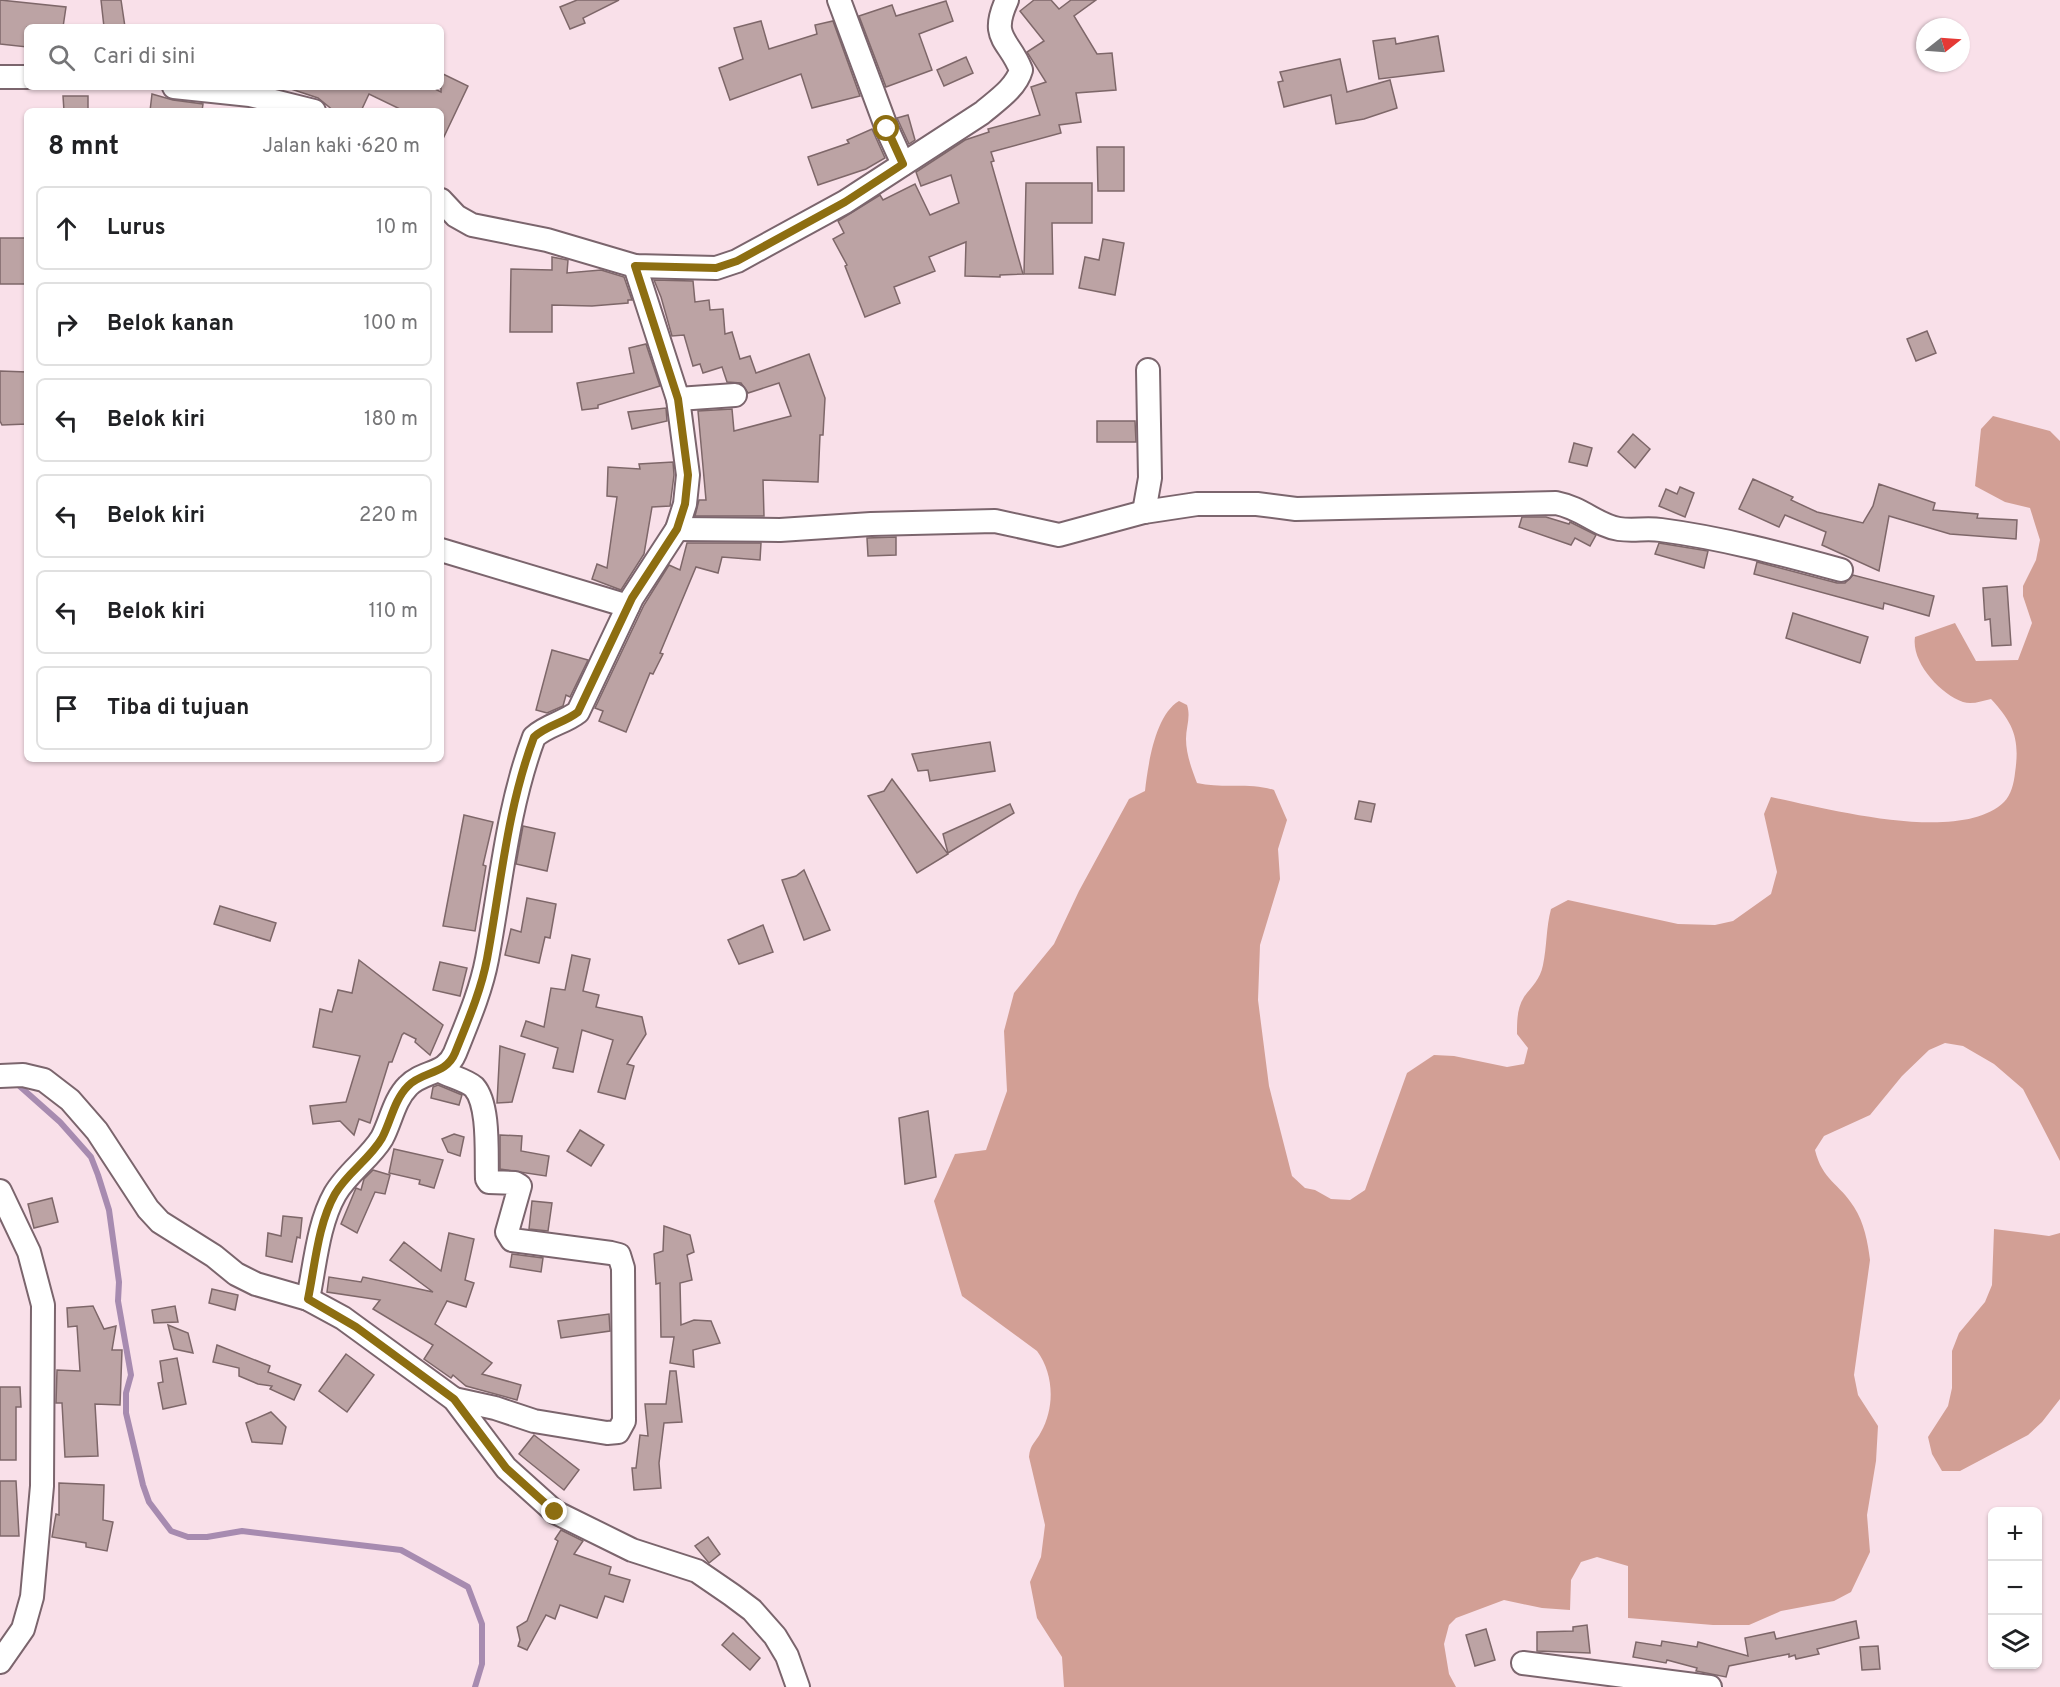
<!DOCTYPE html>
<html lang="id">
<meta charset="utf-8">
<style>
:root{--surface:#fff;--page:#f2f2f2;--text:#202124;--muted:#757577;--line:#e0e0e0}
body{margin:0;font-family:Overpass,sans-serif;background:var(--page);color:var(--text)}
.controls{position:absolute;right:18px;bottom:18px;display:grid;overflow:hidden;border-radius:9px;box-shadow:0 2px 4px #0004}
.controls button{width:54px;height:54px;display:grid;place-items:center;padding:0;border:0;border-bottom:2px solid var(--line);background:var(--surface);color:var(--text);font:30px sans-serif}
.compass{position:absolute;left:1916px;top:18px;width:54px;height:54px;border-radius:50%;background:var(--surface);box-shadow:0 2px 4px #0004;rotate:73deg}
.stop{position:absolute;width:18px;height:18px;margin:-14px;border:4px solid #8d6e11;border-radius:50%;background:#fff}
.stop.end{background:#8d6e11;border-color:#fff;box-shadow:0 2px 6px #0008}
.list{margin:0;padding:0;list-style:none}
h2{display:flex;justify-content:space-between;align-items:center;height:78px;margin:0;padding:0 24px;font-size:26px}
h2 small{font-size:20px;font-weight:400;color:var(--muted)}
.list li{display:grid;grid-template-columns:39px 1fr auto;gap:18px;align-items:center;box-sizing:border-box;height:84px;margin:0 12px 12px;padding:0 12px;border:2px solid var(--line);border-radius:9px}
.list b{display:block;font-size:22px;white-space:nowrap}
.list em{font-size:20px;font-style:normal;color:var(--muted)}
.icon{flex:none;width:33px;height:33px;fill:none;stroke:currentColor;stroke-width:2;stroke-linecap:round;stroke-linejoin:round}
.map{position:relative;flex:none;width:2060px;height:1687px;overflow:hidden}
.search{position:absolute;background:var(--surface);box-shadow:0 2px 4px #0004;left:24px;top:24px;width:420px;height:66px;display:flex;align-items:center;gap:15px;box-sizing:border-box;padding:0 21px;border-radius:9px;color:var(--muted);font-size:22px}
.panel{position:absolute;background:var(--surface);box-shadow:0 2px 4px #0004;left:24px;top:108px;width:420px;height:654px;border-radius:9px}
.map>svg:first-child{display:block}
.forest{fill:#d29f95}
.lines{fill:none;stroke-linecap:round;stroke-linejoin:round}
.stream{stroke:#a78bb0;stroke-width:6}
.building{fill:#bca3a4;stroke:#7e6769;stroke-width:1.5}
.minor-casing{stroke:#7b656d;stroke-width:26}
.minor{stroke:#fff;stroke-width:22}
.route{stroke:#8d6e11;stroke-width:8}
</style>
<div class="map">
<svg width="2060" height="1687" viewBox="0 0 2060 1687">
<rect width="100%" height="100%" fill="#f9e0e9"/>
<g class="forest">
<path d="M 1993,416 L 2050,431 L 2060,441 L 2060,1161 L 2023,1089 L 1994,1064 L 1963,1046 L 1945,1043 L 1929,1050 L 1902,1076 L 1870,1115 L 1824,1136 L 1815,1150 C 1822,1180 1840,1184 1854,1207 C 1864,1222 1868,1243 1870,1260 L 1854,1375 L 1858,1395 L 1878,1426 L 1876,1461 L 1867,1515 L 1870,1552 L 1851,1592 L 1834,1601 L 1781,1611 L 1749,1625 L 1713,1625 L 1628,1618 L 1628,1566 L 1597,1557 L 1581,1562 L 1571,1580 L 1570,1610 L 1542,1608 L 1504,1600 L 1456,1618 L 1449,1625 L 1444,1644 L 1449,1674 L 1456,1687 L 1064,1687 L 1062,1657 L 1037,1618 L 1030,1582 L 1041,1557 L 1045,1525 L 1029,1457 C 1030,1444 1036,1442 1041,1432 C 1055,1407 1054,1374 1037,1351 L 962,1296 L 934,1201 L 955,1154 L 986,1150 L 1007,1091 L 1004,1031 L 1014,993 L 1054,944 L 1079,891 L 1129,799 L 1145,791 C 1148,765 1155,715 1179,701 L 1187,705 C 1191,717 1186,727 1186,739 C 1186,754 1192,770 1197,783 C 1223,789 1249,782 1274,790 L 1287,820 L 1278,849 L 1280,879 L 1260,945 L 1258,1000 L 1269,1086 L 1292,1176 L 1305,1188 L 1315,1190 L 1331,1199 L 1350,1200 L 1365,1190 L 1407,1073 L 1434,1055 L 1454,1056 L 1507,1067 L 1524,1064 L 1528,1048 L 1517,1034 C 1517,1021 1517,1008 1524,997 C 1532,986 1540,980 1543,965 C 1547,946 1546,928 1551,909 L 1568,900 L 1678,924 L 1715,925 L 1733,921 L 1771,894 L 1777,872 L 1764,814 L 1771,797 C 1825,808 1960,845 2004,802 C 2011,795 2014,783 2015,773 C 2020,739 2014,724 1991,699 C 1982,701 1972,705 1963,702 C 1940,694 1911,662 1915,637 L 1955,623 L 1976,661 L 2018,660 L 2032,623 L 2023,596 L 2023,586 L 2036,560 L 2040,540 L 2030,508 L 2005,502 L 1975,486 L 1981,429 Z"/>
<polygon points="1994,1229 2049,1236 2060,1233 2060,1399 2042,1422 2028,1435 1960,1471 1942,1471 1932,1454 1928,1437 1948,1406 1952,1388 1952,1351 1959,1333 1985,1302 1992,1285"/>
</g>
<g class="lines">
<polyline class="stream" points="15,1082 60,1122 91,1157 98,1175 109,1210 119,1282 118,1301 131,1375 126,1393 126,1413 143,1485 149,1502 171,1531 188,1537 207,1537 242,1531 401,1550 468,1587 482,1624 482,1664 475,1687"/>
</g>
<g class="building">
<polygon points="0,0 66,7 63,27 27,27 27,47 0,44"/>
<polygon points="101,0 121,0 125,27 104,27"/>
<polygon points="577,0 619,0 583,18 585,23 570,29 560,7"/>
<polygon points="1034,0 1051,0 1059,9 1071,0 1096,0 1074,16 1097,54 1112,53 1116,90 1076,93 1081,122 1059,125 1061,133 991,152 994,161 991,162 1023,274 1000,275 1000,277 965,276 966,242 929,257 935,271 894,287 900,303 865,317 845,266 847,265 833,239 844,233 838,221 880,195 883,200 915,184 930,215 959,203 951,175 921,186 916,172 965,140 989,132 988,129 1040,115 1031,87 1046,82 1027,52 1044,41 1020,11"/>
<polygon points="946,1 953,21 919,34 932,70 886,87 859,16 892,5 896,16"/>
<polygon points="761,21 769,49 817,34 815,25 833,21 860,96 812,108 801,74 730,100 719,68 743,59 734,28"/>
<polygon points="1438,36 1444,71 1379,79 1373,41 1395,38 1396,44"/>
<polygon points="966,57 973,73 944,86 937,70"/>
<polygon points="1340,59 1347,92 1390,80 1397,108 1364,119 1336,124 1331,95 1284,107 1278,82 1283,81 1280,72"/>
<polygon points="441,73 468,86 441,143 441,111 404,111 369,94 361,111 334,111 318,98 285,87 431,87 441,92"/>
<polygon points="152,94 173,100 203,104 202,111 150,111"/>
<polygon points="63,96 88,96 88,111 64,111"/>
<polygon points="908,115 915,140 909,144 897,118"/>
<polygon points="872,129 885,158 866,169 818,185 808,157 849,143 847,140"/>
<polygon points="1097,147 1124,147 1124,191 1098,191"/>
<polygon points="1026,183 1092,183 1092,223 1052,223 1053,274 1024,274"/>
<rect x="0" y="238" width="27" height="46"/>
<polygon points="1103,239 1124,243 1115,295 1079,288 1085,257 1099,260"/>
<polygon points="552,257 568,260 567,273 601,270 624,277 632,300 628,300 628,303 592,306 552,305 552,332 510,332 511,269 552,270"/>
<polygon points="654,280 693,281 695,302 709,300 710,310 723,309 725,334 732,332 740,359 750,356 756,373 809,354 825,398 823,435 820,435 818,482 763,480 764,516 695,516 699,500 706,500 698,411 732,409 734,431 791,416 779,383 748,393 741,383 727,382 722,367 703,373 700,364 693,366 684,335 672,336 661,297"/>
<polygon points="1927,331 1936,353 1916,361 1907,339"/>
<polygon points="646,344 660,386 598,405 598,408 582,410 577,383 634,373 629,348"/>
<polygon points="0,371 27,372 27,424 2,425 0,421"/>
<polygon points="666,408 667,421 632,429 628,412"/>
<polygon points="1097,421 1135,421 1136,442 1097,442"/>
<polygon points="1633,434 1650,449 1635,468 1618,452"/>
<polygon points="1574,443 1592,448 1587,466 1569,462"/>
<polygon points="673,462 674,475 670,506 652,507 644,554 621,590 592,579 597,564 607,568 617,497 607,496 608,467 640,469 639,464"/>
<polygon points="1753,479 1793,497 1791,500 1817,512 1863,523 1873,506 1879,484 1935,503 1933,510 1978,514 1977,518 2017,520 2016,539 1950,534 1889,516 1879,571 1822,545 1826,532 1785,515 1779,527 1739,509"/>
<polygon points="1680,487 1694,493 1685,517 1659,506 1666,489 1677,494"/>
<polygon points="1522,517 1546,517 1569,524 1570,522 1596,535 1590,546 1575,538 1571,545 1519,527"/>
<polygon points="896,537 896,555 868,556 867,538"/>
<polygon points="687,543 761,543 760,560 722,557 718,573 696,567 660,653 663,654 653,674 650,673 626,732 599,721 603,711 595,708 644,605 669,565 680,570"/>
<polygon points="1659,543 1708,551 1704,568 1655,554"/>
<polygon points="1757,562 1837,583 1845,583 1853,575 1934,596 1929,616 1884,603 1883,609 1754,574"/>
<polygon points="2007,586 2011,645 1992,646 1990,619 1985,620 1983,588"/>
<polygon points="1793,613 1868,637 1860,663 1786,638"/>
<polygon points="552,650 588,660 570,697 566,695 563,706 547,713 536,710"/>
<polygon points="990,742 995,771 930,781 928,770 918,771 912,754"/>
<polygon points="892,779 948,854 917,873 868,796 884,791"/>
<polygon points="1359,801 1375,804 1371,822 1355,819"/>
<polygon points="1010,804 1014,813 948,853 943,834"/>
<polygon points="464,815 493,822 483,865 486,866 475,931 443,926"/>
<polygon points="523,826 555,833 547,871 516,864"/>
<polygon points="804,870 830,930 804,940 782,880 796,876"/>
<polygon points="527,898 556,904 550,938 545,937 539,963 505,955 511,929 521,932"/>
<polygon points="220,906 276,923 270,941 214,924"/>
<polygon points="763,925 773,952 739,964 728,940"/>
<polygon points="572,955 590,959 583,991 599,995 596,1007 642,1017 646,1034 627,1064 634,1066 625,1099 598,1092 613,1040 582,1030 573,1072 553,1068 558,1048 521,1036 526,1021 544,1027 551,988 565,990"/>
<polygon points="359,960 443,1025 430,1055 415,1042 416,1039 404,1033 402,1035 392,1062 389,1062 370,1123 359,1119 354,1135 340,1121 313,1124 310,1106 346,1102 360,1056 313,1047 320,1009 332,1012 338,990 352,993"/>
<polygon points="440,962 467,968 460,996 433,990"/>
<polygon points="500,1046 525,1054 512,1102 497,1103"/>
<polygon points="438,1085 462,1095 459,1105 431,1098 433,1087"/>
<polygon points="928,1111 936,1177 905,1184 899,1118"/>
<polygon points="580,1130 604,1145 591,1166 567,1151"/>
<polygon points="454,1134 464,1137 460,1156 448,1152 442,1139"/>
<polygon points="500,1135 522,1136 521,1151 549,1156 546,1176 500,1169"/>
<polygon points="394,1149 443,1160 434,1188 419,1184 420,1180 389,1173"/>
<polygon points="373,1170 390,1175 385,1194 375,1192 357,1233 341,1224 356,1188 361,1190 364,1179"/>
<polygon points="52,1198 58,1222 34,1228 28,1204"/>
<polygon points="532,1201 552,1203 548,1231 529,1229"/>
<polygon points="283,1216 302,1218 300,1238 297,1237 292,1262 266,1256 268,1233 281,1236"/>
<polygon points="664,1226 690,1235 694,1252 687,1255 692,1280 680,1283 681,1325 694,1320 711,1321 720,1343 693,1350 694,1367 670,1363 674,1337 661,1337 660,1283 656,1284 654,1254 663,1251"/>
<polygon points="449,1233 474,1239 465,1280 474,1283 466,1307 447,1301 435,1324 492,1363 482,1374 521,1385 517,1400 466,1386 453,1375 451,1378 424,1359 433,1345 373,1309 380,1300 327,1292 329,1277 361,1282 363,1277 433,1292 390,1260 404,1242 441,1271"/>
<polygon points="512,1254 543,1258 541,1272 510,1267"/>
<polygon points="212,1289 238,1295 235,1310 209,1303"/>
<polygon points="93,1306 104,1329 116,1326 112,1350 122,1350 120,1405 95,1404 98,1456 65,1457 62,1403 56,1403 57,1370 80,1371 77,1326 68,1327 67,1308"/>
<polygon points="175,1306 178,1322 154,1323 152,1310"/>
<polygon points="609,1314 610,1331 561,1338 558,1321"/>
<polygon points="168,1325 188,1333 193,1353 174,1349"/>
<polygon points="217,1345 270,1366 268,1372 301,1385 294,1400 270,1389 272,1386 258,1384 239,1376 239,1368 213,1362"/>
<polygon points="346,1354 374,1375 347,1412 319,1391"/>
<polygon points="177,1358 186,1404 163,1409 158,1383 163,1382 160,1361"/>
<polygon points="670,1371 676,1371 682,1422 664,1423 659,1463 661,1488 634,1490 632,1468 636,1468 640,1435 648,1436 645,1404 666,1404"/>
<polygon points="0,1387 20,1387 21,1407 16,1407 16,1460 0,1460"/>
<polygon points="271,1412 286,1427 282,1444 252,1442 246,1423"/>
<polygon points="534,1435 579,1470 564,1490 519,1454"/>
<polygon points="0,1481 16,1481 19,1536 0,1536"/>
<polygon points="59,1483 104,1485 103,1520 113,1522 107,1551 86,1547 86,1543 52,1537 56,1514 59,1515"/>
<polygon points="561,1530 583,1541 574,1554 611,1567 609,1574 630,1580 623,1602 605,1596 597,1618 560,1605 555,1619 546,1615 527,1650 518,1646 520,1640 517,1627 527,1621 558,1541 555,1539"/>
<polygon points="708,1537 720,1554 709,1563 695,1546"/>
<polygon points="1856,1621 1859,1638 1817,1649 1819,1654 1796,1659 1795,1655 1789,1657 1789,1654 1729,1666 1726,1677 1696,1671 1697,1668 1667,1660 1666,1663 1633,1657 1636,1642 1661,1646 1662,1641 1697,1647 1698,1642 1748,1656 1745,1638 1774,1632 1776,1639"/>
<polygon points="1587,1625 1590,1653 1537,1651 1537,1632 1573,1631 1573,1627"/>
<polygon points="1486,1629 1495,1660 1475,1666 1466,1635"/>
<polygon points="733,1633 760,1658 750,1670 722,1645"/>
<polygon points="1878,1646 1880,1669 1862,1670 1860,1647"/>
</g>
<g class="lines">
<defs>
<g id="minor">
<polyline points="839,0 887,129 903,164"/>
<polyline points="0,77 27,77"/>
<polyline points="174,87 250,95 314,111"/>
<path d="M 441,200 L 456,216 L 472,225 L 547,240 L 635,266 L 716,268 L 737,261 L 845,202 L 982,113 C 996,101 1016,88 1021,70 C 1009,39 989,39 1007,0"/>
<polyline points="678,399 735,395"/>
<polyline points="1144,512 1150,478 1148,370"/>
<path d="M 677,529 L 780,530 L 871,524 L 995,521 L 1059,535 L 1144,512 L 1197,504 L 1257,504 L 1296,509 L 1556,503 C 1582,508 1598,526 1619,529 C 1633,531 1647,528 1661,530 C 1722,538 1782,554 1841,570"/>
<polyline points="441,550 628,606"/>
<path d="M 440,1071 C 449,1076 466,1080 474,1087 C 490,1105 486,1155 487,1179 L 489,1182 L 515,1183 L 520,1186 L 507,1232 L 512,1240 L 611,1253 L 619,1255 L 623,1268 L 624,1421 L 618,1432 L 607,1433 L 534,1421 L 495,1408 L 454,1399"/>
<polyline points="0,1076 23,1075 44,1080 70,1100 97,1131 148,1209 160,1222 214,1256 236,1274 256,1284 308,1299 343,1318 454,1399 506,1468 555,1512 632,1550 697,1571 732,1595 752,1610 775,1636 787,1656 798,1687"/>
<polyline points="0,1191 29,1252 43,1305 42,1486 32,1597 23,1629 0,1662"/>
<path d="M 308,1299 C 315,1265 318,1224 335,1194 C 347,1173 370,1158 382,1138 C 391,1121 394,1100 408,1086 C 422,1071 446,1075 455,1053 C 467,1023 481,991 487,959 C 501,885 507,809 534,737 C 547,725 564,723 578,712 L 632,598 L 677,529 L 685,504 L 688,475 L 678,399 L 635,266"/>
<polyline points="1523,1663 1710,1687"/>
</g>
</defs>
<use href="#minor" class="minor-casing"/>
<use href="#minor" class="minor"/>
</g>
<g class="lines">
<path class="route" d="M 555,1512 L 506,1468 L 454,1399 L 356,1327 L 308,1299 C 315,1265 318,1224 335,1194 C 347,1173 370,1159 382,1138 C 391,1121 394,1100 408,1086 C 422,1071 446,1075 455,1053 C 467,1023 481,991 487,959 C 501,884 507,809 534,737 C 547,725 564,723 578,712 L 632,598 L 677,529 L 685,504 L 688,475 L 678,399 L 635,266 L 716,268 L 737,261 L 845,202 L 903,164 L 887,129"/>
</g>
</svg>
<div class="controls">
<button>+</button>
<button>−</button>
<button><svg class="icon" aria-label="layers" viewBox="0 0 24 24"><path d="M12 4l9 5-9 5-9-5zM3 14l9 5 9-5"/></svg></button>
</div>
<svg class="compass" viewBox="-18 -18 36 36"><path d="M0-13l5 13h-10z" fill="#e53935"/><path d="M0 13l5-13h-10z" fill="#757577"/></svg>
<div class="stop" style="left:887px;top:129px"></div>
<div class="stop end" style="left:555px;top:1512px"></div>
<div class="search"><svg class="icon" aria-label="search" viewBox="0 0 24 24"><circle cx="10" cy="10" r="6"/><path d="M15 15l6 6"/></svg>Cari di sini</div>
<section class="panel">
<h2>8 mnt<small>Jalan kaki · 620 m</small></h2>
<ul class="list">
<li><svg class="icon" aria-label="ahead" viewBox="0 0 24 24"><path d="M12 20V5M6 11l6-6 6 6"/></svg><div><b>Lurus</b></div><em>10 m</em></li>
<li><svg class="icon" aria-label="right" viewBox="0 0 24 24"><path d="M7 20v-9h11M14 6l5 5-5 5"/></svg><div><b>Belok kanan</b></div><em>100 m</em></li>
<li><svg class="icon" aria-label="left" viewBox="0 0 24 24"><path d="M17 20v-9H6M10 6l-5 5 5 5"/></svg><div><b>Belok kiri</b></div><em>180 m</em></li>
<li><svg class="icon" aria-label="left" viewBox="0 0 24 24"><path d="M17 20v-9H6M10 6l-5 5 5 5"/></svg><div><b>Belok kiri</b></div><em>220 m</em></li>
<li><svg class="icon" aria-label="left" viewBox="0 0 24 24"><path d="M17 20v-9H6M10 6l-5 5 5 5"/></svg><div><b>Belok kiri</b></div><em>110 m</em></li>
<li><svg class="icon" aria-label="arrive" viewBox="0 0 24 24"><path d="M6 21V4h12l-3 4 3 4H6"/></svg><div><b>Tiba di tujuan</b></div></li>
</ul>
</section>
</div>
